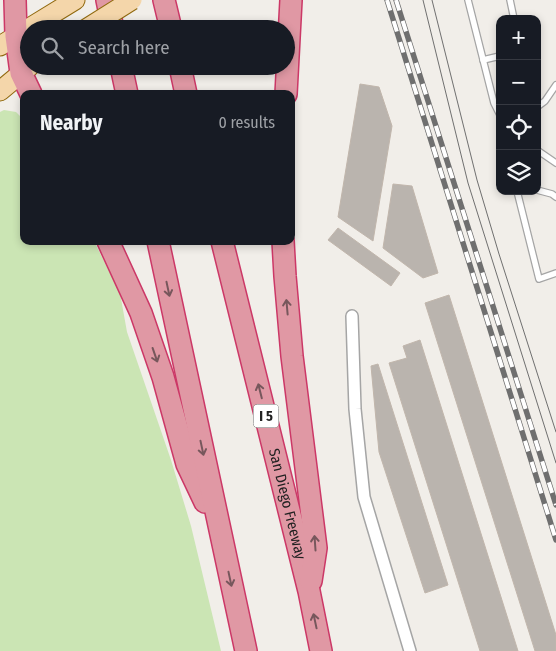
<!DOCTYPE html>
<meta charset="utf-8">
<style>
:root{--surface:#171b24;--page:#20242c;--text:#f1f3f6;--muted:#9ea1a6;--line:#363941}
body{margin:0;font-family:"Fira Sans Condensed",sans-serif;background:var(--page);color:var(--text)}
.controls{position:absolute;right:15px;top:15px;display:grid;overflow:hidden;border-radius:10px;box-shadow:0 2px 8px #0003}
.controls button{width:45px;height:45px;display:grid;place-items:center;padding:0;border:0;border-bottom:1px solid var(--line);background:var(--surface);color:var(--text);font:25px sans-serif}
.list{margin:0;padding:0;list-style:none}
h2{display:flex;justify-content:space-between;align-items:center;height:65px;margin:0;padding:0 20px;font-size:21px}
h2 small{font-size:16px;font-weight:400;color:var(--muted)}
.icon{flex:none;width:28px;height:28px;fill:none;stroke:currentColor;stroke-width:2;stroke-linecap:round;stroke-linejoin:round}
.map{position:relative;flex:none;width:556px;height:651px;overflow:hidden}
.search{position:absolute;background:var(--surface);box-shadow:0 2px 8px #0003;left:20px;top:20px;width:275px;height:55px;display:flex;align-items:center;gap:12px;box-sizing:border-box;padding:0 18px;border-radius:28px;color:var(--muted);font-size:19px}
.panel{position:absolute;background:var(--surface);box-shadow:0 2px 8px #0003;left:20px;top:90px;width:275px;height:155px;border-radius:10px}
.map>svg:first-child{display:block}
.grass{fill:#cbe5b4}
.building{fill:#bab4ae;stroke:#c1b6ac}
.lines{fill:none;stroke-linecap:round;stroke-linejoin:round}
.service-casing{stroke:#a5a5a5;stroke-width:8}
.minor-casing{stroke:#a5a5a5;stroke-width:14}
.primary-casing{stroke:#90690e;stroke-width:21}
.motorway-casing{stroke:#cc3867;stroke-width:24}
.service{stroke:#fff;stroke-width:5.5}
.minor{stroke:#fff;stroke-width:11}
.primary{stroke:#f4d6aa;stroke-width:19}
.motorway{stroke:#e098a4;stroke-width:21}
.tram{stroke:#6f6f6f;stroke-width:1}
.rail-casing{stroke:#6f6f6f;stroke-width:5.5}
.rail{stroke:#fff;stroke-width:4;stroke-dasharray:11;stroke-linecap:butt}
.primary-bridge-casing{stroke:#90690e;stroke-width:21;stroke-linecap:butt}
.primary-bridge{stroke:#f4d6aa;stroke-width:19}
.oneway{stroke:#77575c}
.labels{text-anchor:middle;dominant-baseline:central;stroke-width:5;stroke-linejoin:round;paint-order:stroke}
.shield{fill:#fff;stroke:#646464;stroke-width:1}
.shield-label{font-size:14px;font-weight:bold;fill:#212121}
.street-label{font-size:15px;fill:#212121;stroke:#fff}
</style>
<div class="map">
<svg width="556" height="651" viewBox="0 0 556 651">
<rect width="100%" height="100%" fill="#f1eee9"/>
<polygon class="grass" points="4,110 16,112 24,120 24,241 94,241 120,293 127,332 171,460 191,526 221,651 0,651 0,112"/>
<g class="building">
<polygon points="360,84 379,87 392,126 373,241 338,217"/>
<polygon points="393,184 412,186 438,273 423,278 383,248"/>
<polygon points="338,228 400,273 391,286 328,240"/>
<polygon points="449,295 556,635 556,651 535,651 425,303"/>
<polygon points="420,340 518,651 480,651 389,363 407,358 403,346"/>
<polygon points="378,364 448,585 425,593 379,452 371,366"/>
</g>
<g class="lines">
<defs>
<g id="service">
<polyline points="468,0 494,103 500,115"/>
<polyline points="510,0 514,19"/>
<polyline points="483,60 500,56"/>
<polyline points="537,107 545,101 556,85"/>
<polyline points="537,150 556,163"/>
<polyline points="537,190 552,194 556,197"/>
<polyline points="517,191 539,279 556,273"/>
</g>
<polyline id="minor" points="352,316 355,409 364,497 410,651"/>
<g id="primary">
<polyline points="0,46 75,0"/>
<polyline points="0,91 30,66"/>
</g>
<g id="motorway">
<polyline points="15,0 16,36 21,73 31,94"/>
<polyline points="107,0 113,29"/>
<polyline points="164,0 171,29"/>
<polyline points="121,66 127,94"/>
<polyline points="180,66 186,94"/>
<polyline points="286,94 291,0"/>
<polyline points="108,241 141,313 163,377 187,464 205,502"/>
<polyline points="158,241 246,651"/>
<path id="s1" d="M 222,241 L 309,591 L 321,651"/>
<polyline points="283,241 285,276 292,356 316,548 311,581"/>
</g>
</defs>
<use href="#service" class="service-casing"/>
<use href="#minor" class="minor-casing"/>
<use href="#primary" class="primary-casing"/>
<use href="#motorway" class="motorway-casing"/>
<use href="#service" class="service"/>
<use href="#minor" class="minor"/>
<use href="#primary" class="primary"/>
<use href="#motorway" class="motorway"/>
<g class="tram">
<polyline points="423,0 468,183 556,463"/>
<polyline points="432,0 477,180 499,254 556,432"/>
</g>
<defs>
<g id="rail">
<polyline points="387,0 556,540"/>
<polyline points="396,0 556,505"/>
</g>
</defs>
<use href="#rail" class="rail-casing"/>
<use href="#rail" class="rail"/>
<defs>
<polyline id="primary-bridge" points="86,29 132,0"/>
</defs>
<use href="#primary-bridge" class="primary-bridge-casing"/>
<use href="#primary-bridge" class="primary-bridge"/>
</g>
<defs><path id="oneway-shaft" d="M-6 0H5M1.5-3L5.5 0L1.5 3" fill="none" stroke-width="1.6" stroke-linecap="round" stroke-linejoin="round" transform="scale(1.25)"/></defs>
<g class="oneway">
<use href="#oneway-shaft" transform="translate(168 289) rotate(78)"/>
<use href="#oneway-shaft" transform="translate(287 307) rotate(-95)"/>
<use href="#oneway-shaft" transform="translate(155 355) rotate(71)"/>
<use href="#oneway-shaft" transform="translate(260 391) rotate(-104)"/>
<use href="#oneway-shaft" transform="translate(202 448) rotate(78)"/>
<use href="#oneway-shaft" transform="translate(315 543) rotate(-94)"/>
<use href="#oneway-shaft" transform="translate(230 579) rotate(78)"/>
<use href="#oneway-shaft" transform="translate(315 621) rotate(-102)"/>
</g>
<g class="labels">
<rect class="shield" x="253.5" y="404.5" width="25" height="23" rx="4"/>
<g class="shield-label">
<text x="266" y="416">I 5</text>
</g>
<g class="street-label">
<text stroke="none"><textPath href="#s1" startOffset="271">San Diego Freeway</textPath></text>
</g>
</g>
</svg>
<div class="controls">
<button>+</button>
<button>−</button>
<button><svg class="icon" aria-label="locate" viewBox="0 0 24 24"><circle cx="12" cy="12" r="6"/><path d="M12 2v4M12 18v4M2 12h4M18 12h4"/></svg></button>
<button><svg class="icon" aria-label="layers" viewBox="0 0 24 24"><path d="M12 4l9 5-9 5-9-5zM3 14l9 5 9-5"/></svg></button>
</div>
<div class="search"><svg class="icon" aria-label="search" viewBox="0 0 24 24"><circle cx="10" cy="10" r="6"/><path d="M15 15l6 6"/></svg>Search here</div>
<section class="panel">
<h2>Nearby<small>0 results</small></h2>
<ul class="list">
</ul>
</section>
</div>
